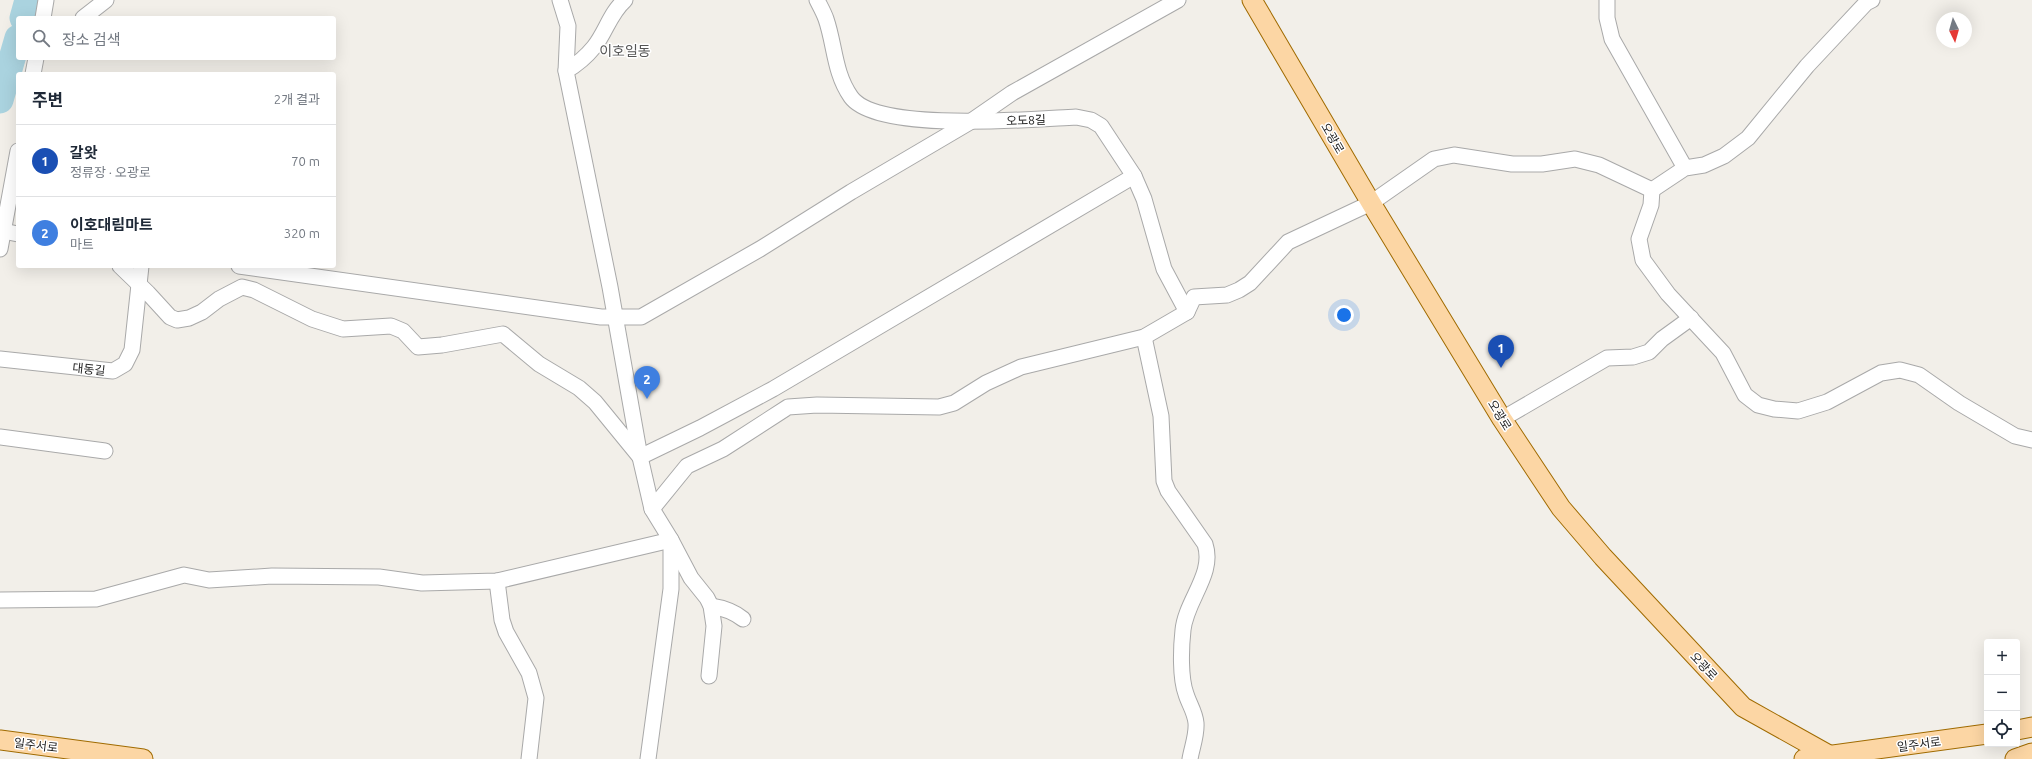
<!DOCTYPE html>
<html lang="ko">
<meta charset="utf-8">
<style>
:root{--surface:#fff;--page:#f2f2f3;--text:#1f2937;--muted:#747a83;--line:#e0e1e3;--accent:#1a73e8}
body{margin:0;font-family:Ubuntu,"Noto Sans KR",sans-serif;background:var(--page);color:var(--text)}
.controls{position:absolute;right:12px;bottom:12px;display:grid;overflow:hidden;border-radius:4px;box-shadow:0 4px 16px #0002}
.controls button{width:36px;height:36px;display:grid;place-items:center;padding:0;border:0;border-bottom:1px solid var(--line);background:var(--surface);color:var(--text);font:20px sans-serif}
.compass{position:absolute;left:1936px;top:12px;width:36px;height:36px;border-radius:50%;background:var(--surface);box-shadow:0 4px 16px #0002;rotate:175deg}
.you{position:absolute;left:1344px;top:315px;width:14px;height:14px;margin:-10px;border:3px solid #fff;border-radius:50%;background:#1a73e8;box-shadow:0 0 0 6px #1a73e833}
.badge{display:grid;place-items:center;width:26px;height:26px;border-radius:50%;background:var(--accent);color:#fff;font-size:13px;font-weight:700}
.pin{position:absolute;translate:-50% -33px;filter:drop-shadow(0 1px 2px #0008)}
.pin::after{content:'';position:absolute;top:21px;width:14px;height:12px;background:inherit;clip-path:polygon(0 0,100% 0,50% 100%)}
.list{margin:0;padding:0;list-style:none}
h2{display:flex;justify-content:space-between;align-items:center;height:52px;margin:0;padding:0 16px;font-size:17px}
h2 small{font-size:13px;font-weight:400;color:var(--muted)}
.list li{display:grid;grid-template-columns:26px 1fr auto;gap:12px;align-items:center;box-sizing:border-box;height:72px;padding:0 16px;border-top:1px solid var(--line)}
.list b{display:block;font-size:15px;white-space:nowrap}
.list p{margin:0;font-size:13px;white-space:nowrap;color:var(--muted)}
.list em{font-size:13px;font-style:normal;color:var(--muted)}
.icon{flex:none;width:22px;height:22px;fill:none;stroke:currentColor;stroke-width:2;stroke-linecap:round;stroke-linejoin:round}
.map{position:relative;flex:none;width:2032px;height:759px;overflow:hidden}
.search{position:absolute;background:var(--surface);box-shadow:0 4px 16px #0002;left:16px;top:16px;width:320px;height:44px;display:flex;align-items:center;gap:10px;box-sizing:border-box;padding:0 14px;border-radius:4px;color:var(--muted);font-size:15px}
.panel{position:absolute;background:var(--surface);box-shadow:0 4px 16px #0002;left:16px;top:72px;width:320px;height:196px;border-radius:4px}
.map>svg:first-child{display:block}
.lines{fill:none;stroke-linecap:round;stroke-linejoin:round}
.river{stroke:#aad3df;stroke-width:27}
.minor-casing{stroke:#a9a9a9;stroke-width:17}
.major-casing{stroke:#a06b00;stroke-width:21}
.minor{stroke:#fff;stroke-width:15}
.major{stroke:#fcd6a4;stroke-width:19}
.labels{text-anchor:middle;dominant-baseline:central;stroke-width:3;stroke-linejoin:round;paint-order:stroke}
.street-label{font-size:12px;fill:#222;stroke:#fff}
.quarter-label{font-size:14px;fill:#555;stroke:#fff}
</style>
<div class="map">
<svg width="2032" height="759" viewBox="0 0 2032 759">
<rect width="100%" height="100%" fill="#f2efe9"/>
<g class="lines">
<g class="river">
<polyline points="23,18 28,0"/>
<polyline points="0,100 18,38"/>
</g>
<defs>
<g id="minor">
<polyline points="560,0 568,26 566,71"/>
<path d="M 625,0 C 610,13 606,32 594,47 C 586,57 576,65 566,71 L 610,287 L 640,457 L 652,509 L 671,540 L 671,589 L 648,759"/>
<path d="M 817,0 C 820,6 824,13 826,19 C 835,45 834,73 851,97 C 877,133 1033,119 1076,117 L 1091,120 L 1101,126 L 1134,176 L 1144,199 L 1164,269 L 1187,312"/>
<polyline points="1607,0 1607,18 1612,39 1685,168"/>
<polyline points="43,18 46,0"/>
<polyline points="83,18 106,0"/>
<polyline points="33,74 36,58"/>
<polyline points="1652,190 1651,205 1639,239 1643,260 1668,294 1723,353 1745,395 1758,405 1774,409 1798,411 1827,402 1881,373 1900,370 1919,375 1959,403 2015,436 2032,440"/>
<polyline points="1652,190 1685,168 1704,165 1724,156 1748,138 1807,66 1866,3 1872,0"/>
<polyline points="3,231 18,234"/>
<polyline points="0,249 18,151"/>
<polyline points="120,266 148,293 170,317 177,320 189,318 202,312 219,299 242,287 254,290 312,319 343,329 391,326 403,331 418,347 442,345 503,334 539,364 579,388 595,402 640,457 700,428 773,389 1134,176"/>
<polyline points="239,266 601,317 641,317 760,249 851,192 970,122 1012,93 1178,0"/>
<path d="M 1144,337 L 1161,416 L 1164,481 L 1168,491 L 1205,544 C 1215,574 1186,600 1183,630 C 1181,648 1180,678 1186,694 C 1189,704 1195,712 1196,723 C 1197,735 1192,747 1190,759"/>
<polyline points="0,359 113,371 125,364 132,350 141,266"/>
<polyline points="1502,419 1607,358 1633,357 1649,352 1662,339 1691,318"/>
<polyline points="0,437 105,451"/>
<polyline points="652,509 687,466 723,449 788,407 817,405 939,407 954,403 986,383 1021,367 1144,337 1187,312 1194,297 1227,295 1239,290 1250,283 1288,242 1371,203 1434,159 1454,155 1512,164 1542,164 1575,159 1599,165 1652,190"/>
<polyline points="497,581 502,620 506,632 529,673 536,698 529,759"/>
<polyline points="0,600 96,599 184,575 209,580 272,576 379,577 422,583 497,581 671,540 691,578 707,598 711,606 714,626 709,676"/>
<path d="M 711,606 C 724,608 733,611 743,619"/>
</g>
<g id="major">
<polyline points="1252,0 1371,203 1502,419 1561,508 1603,557 1743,707 1836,759"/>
<polyline points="2017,730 2032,727"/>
<polyline points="0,740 143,759"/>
<polyline points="1804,759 1987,734"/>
<polyline points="2015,759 2032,753"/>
</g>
</defs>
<use href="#minor" class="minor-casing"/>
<use href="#major" class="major-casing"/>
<use href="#minor" class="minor"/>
<use href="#major" class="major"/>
</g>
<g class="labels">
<g class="street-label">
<text transform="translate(1026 120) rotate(-2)">오도8길</text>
<text transform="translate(1333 138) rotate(60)">오광로</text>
<text transform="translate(89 369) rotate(6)">대동길</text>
<text transform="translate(1500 415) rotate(58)">오광로</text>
<text transform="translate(1704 666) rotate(47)">오광로</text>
<text transform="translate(1919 744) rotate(-8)">일주서로</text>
<text transform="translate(36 745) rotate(7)">일주서로</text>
</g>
<g class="quarter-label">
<text x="625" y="51">이호일동</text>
</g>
</g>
</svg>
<div class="controls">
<button>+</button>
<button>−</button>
<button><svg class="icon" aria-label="locate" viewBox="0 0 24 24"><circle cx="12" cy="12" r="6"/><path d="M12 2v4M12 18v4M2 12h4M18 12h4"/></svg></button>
</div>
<svg class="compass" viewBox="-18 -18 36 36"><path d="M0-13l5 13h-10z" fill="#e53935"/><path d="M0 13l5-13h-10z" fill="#747a83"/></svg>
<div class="you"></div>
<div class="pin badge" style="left:1501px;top:368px;background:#1a4fb4">1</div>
<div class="pin badge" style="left:647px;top:399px;background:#3f7fe0">2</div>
<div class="search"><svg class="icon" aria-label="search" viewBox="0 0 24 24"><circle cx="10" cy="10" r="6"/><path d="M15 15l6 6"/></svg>장소 검색</div>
<section class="panel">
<h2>주변<small>2개 결과</small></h2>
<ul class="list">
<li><span class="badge" style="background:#1a4fb4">1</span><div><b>갈왓</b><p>정류장 · 오광로</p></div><em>70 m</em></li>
<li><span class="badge" style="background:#3f7fe0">2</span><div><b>이호대림마트</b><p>마트</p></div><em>320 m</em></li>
</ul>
</section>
</div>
